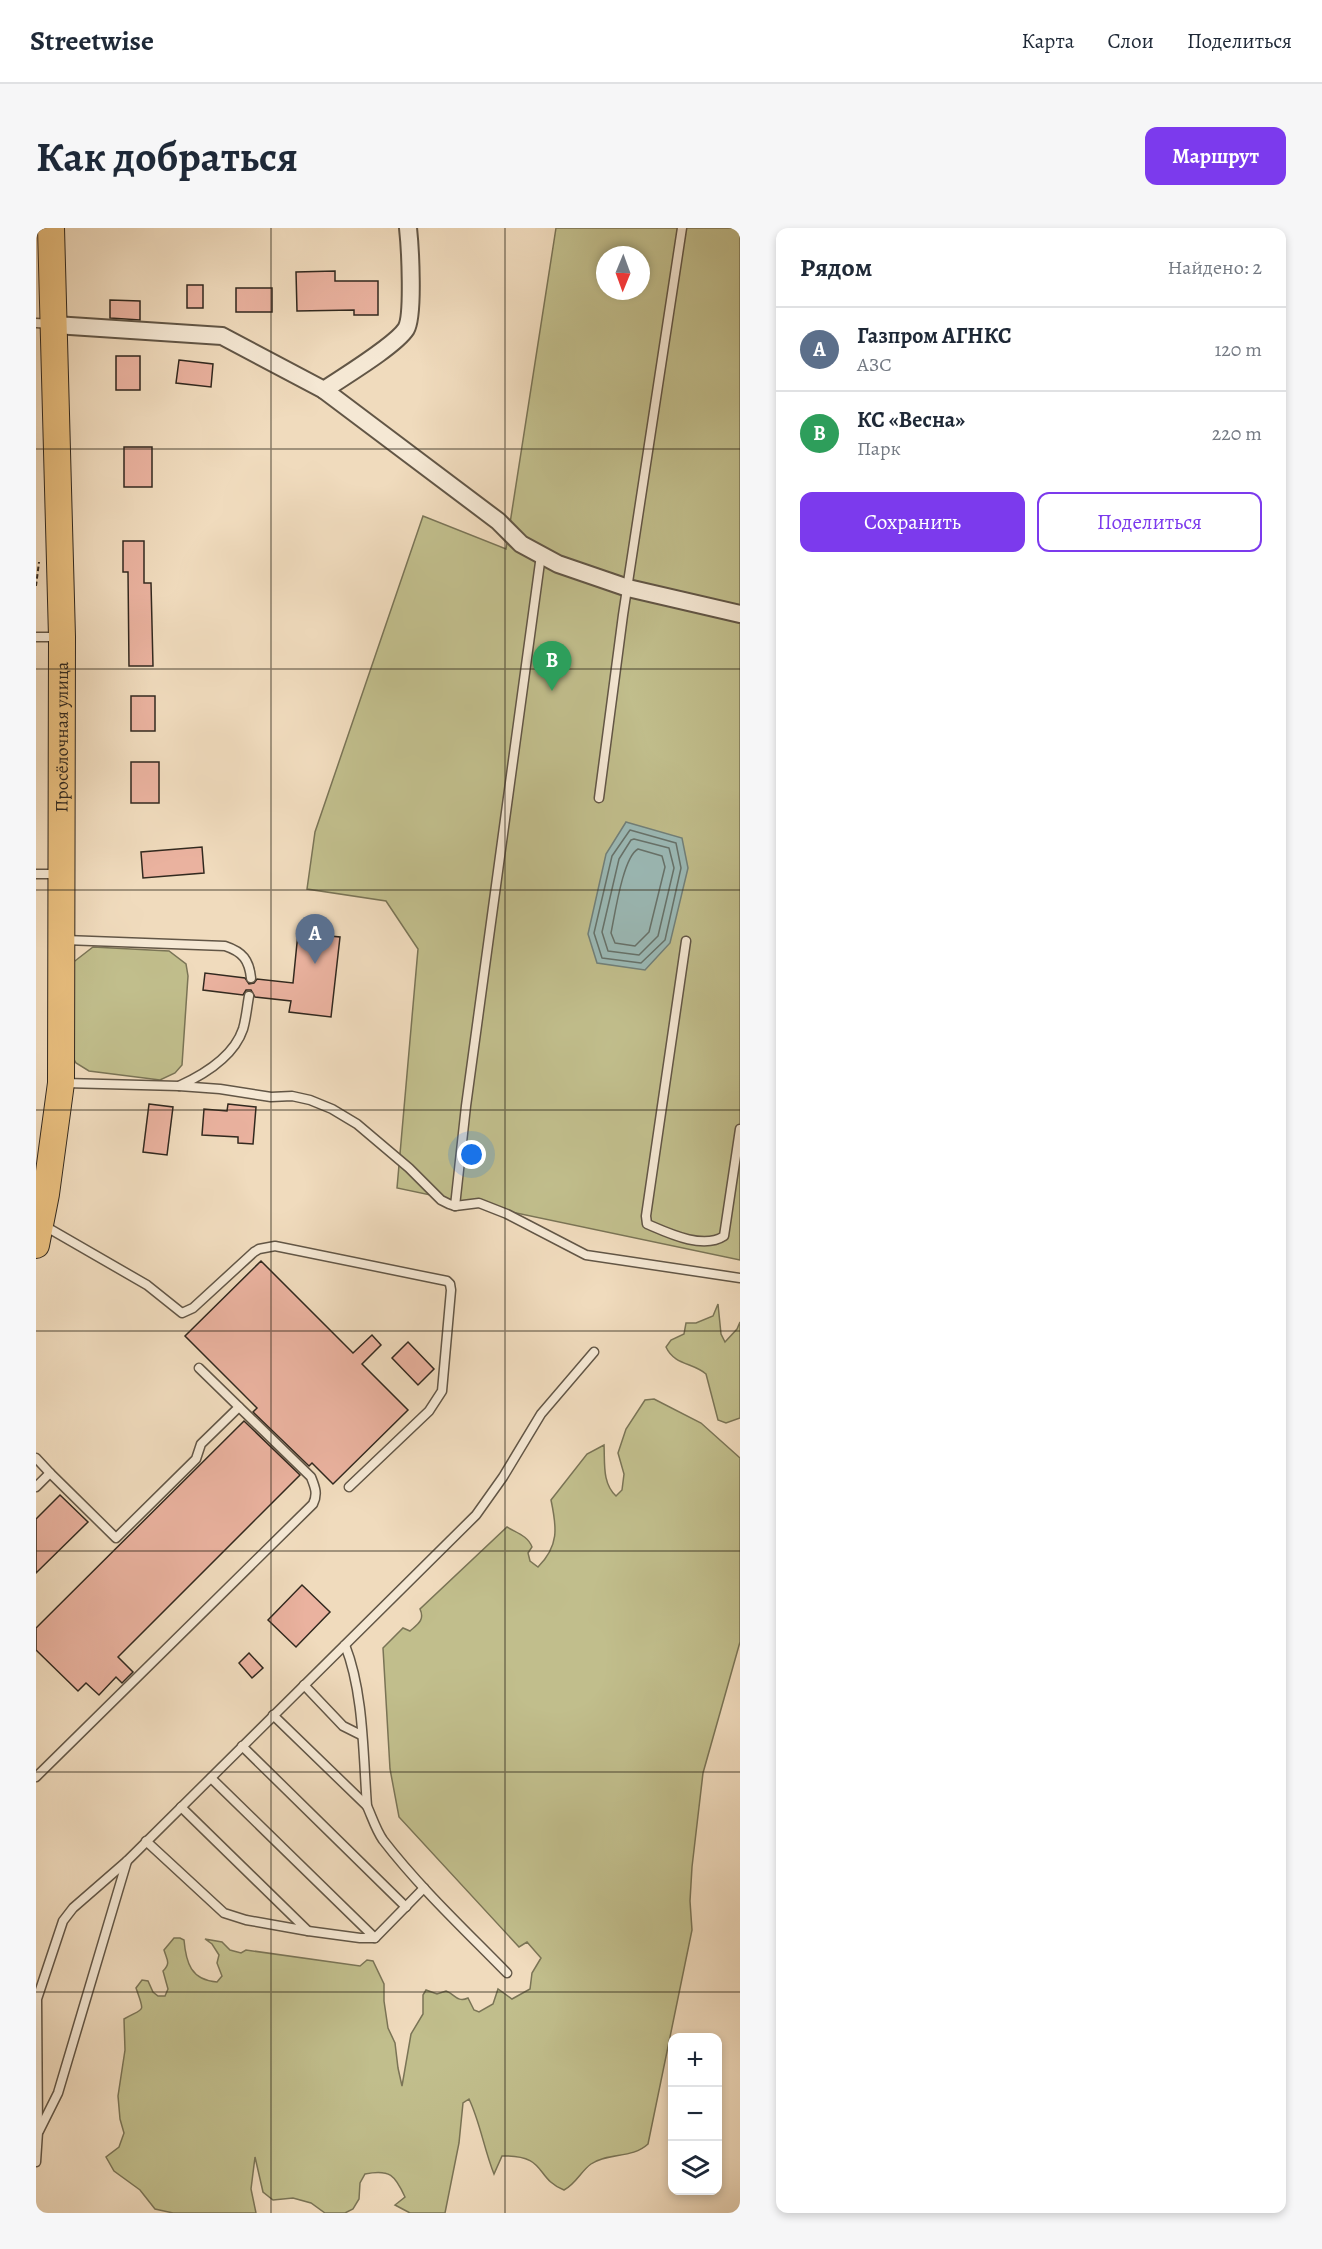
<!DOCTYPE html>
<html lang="ru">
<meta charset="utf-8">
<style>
:root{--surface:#fff;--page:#f6f6f7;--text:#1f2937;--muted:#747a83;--line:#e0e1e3;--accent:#7c3aed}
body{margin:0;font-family:Alegreya,serif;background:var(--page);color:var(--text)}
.controls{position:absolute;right:18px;bottom:18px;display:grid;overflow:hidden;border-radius:12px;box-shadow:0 3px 9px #0003}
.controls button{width:54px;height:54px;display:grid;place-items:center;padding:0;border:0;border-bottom:2px solid var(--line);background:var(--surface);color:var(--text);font:30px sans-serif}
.compass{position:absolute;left:560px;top:18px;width:54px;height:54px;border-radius:50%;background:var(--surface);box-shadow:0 3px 9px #0003;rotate:181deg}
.you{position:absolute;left:436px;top:927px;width:21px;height:21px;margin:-15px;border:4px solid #fff;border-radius:50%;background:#1a73e8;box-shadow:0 0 0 9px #1a73e833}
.badge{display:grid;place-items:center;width:39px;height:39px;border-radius:50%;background:var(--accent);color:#fff;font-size:20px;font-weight:700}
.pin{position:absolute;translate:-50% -50px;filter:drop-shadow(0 2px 3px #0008)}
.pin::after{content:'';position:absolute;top:32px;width:21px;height:18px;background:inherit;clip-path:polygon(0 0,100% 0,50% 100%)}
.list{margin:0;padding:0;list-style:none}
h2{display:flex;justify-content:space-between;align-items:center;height:78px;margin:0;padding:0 24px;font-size:26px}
h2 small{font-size:20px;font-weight:400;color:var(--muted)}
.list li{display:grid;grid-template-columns:39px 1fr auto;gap:18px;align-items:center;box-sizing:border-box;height:84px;padding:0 24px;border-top:2px solid var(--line)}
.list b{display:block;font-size:22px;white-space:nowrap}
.list p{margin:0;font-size:20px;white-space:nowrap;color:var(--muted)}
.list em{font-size:20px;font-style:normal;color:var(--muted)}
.actions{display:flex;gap:12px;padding:18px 24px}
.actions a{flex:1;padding:14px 0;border:2px solid var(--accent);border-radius:12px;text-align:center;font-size:21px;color:var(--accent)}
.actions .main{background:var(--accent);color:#fff}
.icon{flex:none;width:33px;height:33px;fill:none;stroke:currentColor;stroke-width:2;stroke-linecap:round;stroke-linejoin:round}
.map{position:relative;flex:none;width:704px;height:1985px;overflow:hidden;border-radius:12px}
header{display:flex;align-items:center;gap:36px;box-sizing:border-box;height:84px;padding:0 30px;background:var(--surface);border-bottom:2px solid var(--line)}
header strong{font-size:28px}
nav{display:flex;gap:33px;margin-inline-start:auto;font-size:21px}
.intro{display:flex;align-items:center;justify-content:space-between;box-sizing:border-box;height:144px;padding:0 36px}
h1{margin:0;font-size:42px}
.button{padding:15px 27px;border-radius:12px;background:var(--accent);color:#fff;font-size:21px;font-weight:700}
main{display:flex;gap:36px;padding:0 36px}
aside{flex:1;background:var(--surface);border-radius:12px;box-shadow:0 3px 9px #0003}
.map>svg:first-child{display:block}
.green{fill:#c1be8c;stroke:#7a7456;stroke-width:1.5;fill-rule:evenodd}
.water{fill:#9bbab7;stroke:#71807a;stroke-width:1.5}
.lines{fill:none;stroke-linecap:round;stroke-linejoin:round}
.shore{stroke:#66726b;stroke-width:1.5}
.building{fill:#eab29f;stroke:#32291f;stroke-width:1.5}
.service-casing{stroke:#625646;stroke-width:11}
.minor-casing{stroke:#625646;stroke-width:20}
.primary-casing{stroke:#32291f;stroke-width:28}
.path{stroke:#32291f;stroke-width:2;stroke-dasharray:4.5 3;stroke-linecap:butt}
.service{stroke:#f5e8d4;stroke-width:8}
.minor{stroke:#f5e8d4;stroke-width:16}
.primary{stroke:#e8be7e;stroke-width:26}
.grid{fill:none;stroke:#32291f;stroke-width:1.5;stroke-opacity:0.55}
.labels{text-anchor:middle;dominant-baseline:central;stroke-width:4.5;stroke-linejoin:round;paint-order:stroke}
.street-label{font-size:18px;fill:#32291f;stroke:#f5e8d4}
</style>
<header>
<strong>Streetwise</strong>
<nav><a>Карта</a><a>Слои</a><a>Поделиться</a></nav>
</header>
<div class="intro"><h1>Как добраться</h1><a class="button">Маршрут</a></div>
<main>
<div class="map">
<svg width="704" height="1985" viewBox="0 0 704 1985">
<rect width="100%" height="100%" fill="#f0dbbd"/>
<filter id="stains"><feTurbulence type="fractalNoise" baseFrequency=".00333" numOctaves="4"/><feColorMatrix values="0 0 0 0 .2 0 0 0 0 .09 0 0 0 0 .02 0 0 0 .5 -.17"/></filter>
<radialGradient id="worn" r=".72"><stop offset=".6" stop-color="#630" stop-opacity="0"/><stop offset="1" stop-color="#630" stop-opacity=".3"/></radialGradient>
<g class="green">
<path d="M 520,0 L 704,0 L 704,1032 L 361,960 L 382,721 L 350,673 L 271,661 L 279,604 L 387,288 L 470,321 ZM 569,27 L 605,27 L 605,63 L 569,63 Z"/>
<polygon points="57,719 133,723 150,736 152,748 146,837 139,845 124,852 53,843 40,835 34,825 35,736"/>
<path d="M 682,1076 L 685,1106 L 689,1114 L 701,1101 L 704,1094 L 704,1190 L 690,1195 L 682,1192 L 670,1146 C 658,1135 638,1137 630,1119 L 635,1112 L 648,1106 L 650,1095 L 660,1095 L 677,1088 Z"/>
<path d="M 618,1171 L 665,1195 L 704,1230 L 704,1414 L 667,1545 L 656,1639 L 654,1673 L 656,1702 L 612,1916 C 596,1931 573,1924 555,1936 C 545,1943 540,1956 528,1962 C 498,1950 512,1927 466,1928 L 458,1946 C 448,1921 444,1894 433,1871 L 427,1875 L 423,1915 L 409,1985 L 374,1985 L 359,1977 L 369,1969 C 359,1947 354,1941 329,1946 L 324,1955 L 323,1971 L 317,1981 L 309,1985 L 289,1985 L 275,1975 L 257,1970 L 237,1972 L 227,1964 L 219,1929 L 215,1961 L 220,1985 L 137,1985 L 119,1981 L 104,1962 L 78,1943 L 70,1929 L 83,1919 L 88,1905 L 84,1891 L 82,1868 L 89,1822 L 88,1791 C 109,1779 109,1786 100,1760 L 106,1752 L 112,1753 L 117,1764 L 122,1768 L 129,1768 L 132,1761 L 127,1743 C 135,1735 131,1732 128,1722 L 138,1710 L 144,1710 L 148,1712 C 150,1735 155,1752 181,1754 L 186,1748 L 181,1735 L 183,1727 L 176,1716 L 169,1711 L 186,1714 L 194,1722 L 205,1725 L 210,1722 L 324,1738 L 331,1732 L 337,1733 L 348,1756 L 348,1773 L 352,1800 L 359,1815 L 362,1840 L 366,1858 L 375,1806 L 387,1786 L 387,1767 L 390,1762 L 401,1766 L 410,1763 C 419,1766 421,1775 432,1770 L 438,1782 L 443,1784 L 457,1776 L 462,1761 L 476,1771 L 494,1761 L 496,1745 L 505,1730 L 491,1714 L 483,1719 L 363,1589 L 354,1541 L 347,1420 L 367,1400 L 374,1403 C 382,1396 389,1392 384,1381 L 471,1299 C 481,1305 492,1308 496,1319 L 492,1325 L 494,1333 L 502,1339 C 523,1318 521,1300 515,1272 L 551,1226 L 568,1217 C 569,1235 566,1255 580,1268 L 586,1262 L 588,1246 L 582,1225 L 590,1201 L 609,1172 Z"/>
</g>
<polygon class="water" points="590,594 646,610 652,640 634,715 609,742 561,735 552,706 570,626"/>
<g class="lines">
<g class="shore">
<polygon points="594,602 640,615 645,640 629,712 605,735 566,730 558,705 576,628"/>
<polygon points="598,611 633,620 638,640 622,708 603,727 572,723 566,704 583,631 595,612"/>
<path d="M 602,621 L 626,628 L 629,639 L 613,704 L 599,718 L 579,715 L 575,705 C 579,686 587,629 602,621 Z"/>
</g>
</g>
<g class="building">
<polygon points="299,43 299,53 342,53 342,87 318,87 318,82 261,83 260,44"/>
<rect x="151" y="57" width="16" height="23"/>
<rect x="200" y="60" width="36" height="24"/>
<polygon points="74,72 104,73 104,92 74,90"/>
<rect x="80" y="128" width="24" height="34"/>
<polygon points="143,132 177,136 175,159 140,155"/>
<rect x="88" y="219" width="28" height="40"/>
<polygon points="87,313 108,313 108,355 115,355 117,438 93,438 92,344 87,344"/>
<rect x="95" y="468" width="24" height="35"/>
<rect x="95" y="534" width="28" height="41"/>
<polygon points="166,619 168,645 107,650 105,624"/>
<polygon points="262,705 304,709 295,789 253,784 255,773 219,769 215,762 210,762 207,767 167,762 169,745 209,750 213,756 218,755 221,751 257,755"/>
<polygon points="113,876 137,879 131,927 107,924"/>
<polygon points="192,876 220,879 217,916 202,915 202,909 166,907 168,881 191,883"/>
<polygon points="225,1033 317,1125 336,1107 345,1117 326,1136 372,1182 297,1256 276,1235 273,1238 217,1184 221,1180 149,1108"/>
<polygon points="372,1114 398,1141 382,1157 356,1130"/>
<polygon points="208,1193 264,1247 82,1429 97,1444 86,1455 80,1449 63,1467 50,1455 42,1463 0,1422 0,1400"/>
<polygon points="24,1267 52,1294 0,1345 0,1291"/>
<polygon points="266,1357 294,1384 260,1419 232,1392"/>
<polygon points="213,1425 227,1440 216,1450 203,1435"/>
</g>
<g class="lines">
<defs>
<g id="service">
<polyline points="0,95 15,96"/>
<polyline points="0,409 22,409"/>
<polyline points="563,570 587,387 646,0"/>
<polyline points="0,646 24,646"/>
<path d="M 29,712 L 189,718 C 207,724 213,732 215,750"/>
<path d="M 650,713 L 610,988 L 611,996 C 632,1005 667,1022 688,1008 L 704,901"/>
<path d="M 29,855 L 143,858 C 167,847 198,828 207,801 C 210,791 211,779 213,768"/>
<polyline points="143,858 184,861 235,869 256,868 274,872 296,881 321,896 373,940 405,972 413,976 419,978 443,975 471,986 550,1027 704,1050"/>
<polyline points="419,978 430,878 505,327"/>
<polyline points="7,997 111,1057 146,1085 157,1080 218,1024 223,1021 239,1018 411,1053 414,1056 415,1062 406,1163 393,1183 313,1259"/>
<polyline points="0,1230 14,1245"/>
<polyline points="0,1259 14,1245 80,1310 160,1231 165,1216 203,1179"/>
<path d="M 309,1417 C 328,1465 327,1527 331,1578 C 336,1589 340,1602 347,1612 C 384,1660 429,1702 471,1745"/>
<polyline points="268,1457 307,1498 325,1507"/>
<polyline points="237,1487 331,1578"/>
<polyline points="206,1518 370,1679"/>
<path d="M 0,1549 L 277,1276 C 282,1266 279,1259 275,1249 L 163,1140"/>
<polyline points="175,1550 339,1710"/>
<polyline points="145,1579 272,1703"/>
<polyline points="110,1613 188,1685 210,1692 272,1703 324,1710 339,1710 388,1660"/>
<polyline points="3,1903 22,1865 91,1633"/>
<polyline points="0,1934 2,1904 1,1771 27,1693 37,1680 91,1633 440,1287 467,1249 505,1186 558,1124"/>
</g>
<g id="minor">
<polyline points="19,97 186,108 288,162 462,293 485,316 522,336 592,360 704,386"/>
<path d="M 288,162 C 307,149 359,118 370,101 C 378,88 374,18 372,0"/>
</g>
<g id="primary">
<path id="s1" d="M 0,1017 L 10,966 L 25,855 L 26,409 L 15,0"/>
</g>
</defs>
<use href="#service" class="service-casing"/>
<use href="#minor" class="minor-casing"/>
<use href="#primary" class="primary-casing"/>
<polyline class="path" points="0,358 3,334"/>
<use href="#service" class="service"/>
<use href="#minor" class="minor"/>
<use href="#primary" class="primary"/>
</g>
<path class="grid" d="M 235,0 L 235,1985M 469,0 L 469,1985M 0,221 L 704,221M 0,441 L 704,441M 0,662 L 704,662M 0,882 L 704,882M 0,1103 L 704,1103M 0,1323 L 704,1323M 0,1544 L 704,1544M 0,1764 L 704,1764"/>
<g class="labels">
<g class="street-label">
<text stroke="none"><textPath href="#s1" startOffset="510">Просёлочная улица</textPath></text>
</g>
</g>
<rect width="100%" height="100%" filter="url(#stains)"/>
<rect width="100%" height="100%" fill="url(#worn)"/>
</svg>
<div class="controls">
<button>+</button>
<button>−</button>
<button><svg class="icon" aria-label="layers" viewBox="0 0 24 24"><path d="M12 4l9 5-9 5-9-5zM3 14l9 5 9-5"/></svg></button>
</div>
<svg class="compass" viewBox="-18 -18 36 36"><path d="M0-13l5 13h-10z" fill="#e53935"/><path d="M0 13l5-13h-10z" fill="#747a83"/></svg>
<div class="you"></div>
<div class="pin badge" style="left:279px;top:736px;background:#5c6f8a">A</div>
<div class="pin badge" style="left:516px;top:463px;background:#2e9e5b">B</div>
</div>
<aside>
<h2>Рядом<small>Найдено: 2</small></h2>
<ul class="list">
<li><span class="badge" style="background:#5c6f8a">A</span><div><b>Газпром АГНКС</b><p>АЗС</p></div><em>120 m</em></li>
<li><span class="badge" style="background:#2e9e5b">B</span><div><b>КС «Весна»</b><p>Парк</p></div><em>220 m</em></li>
</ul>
<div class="actions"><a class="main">Сохранить</a><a>Поделиться</a></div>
</aside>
</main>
